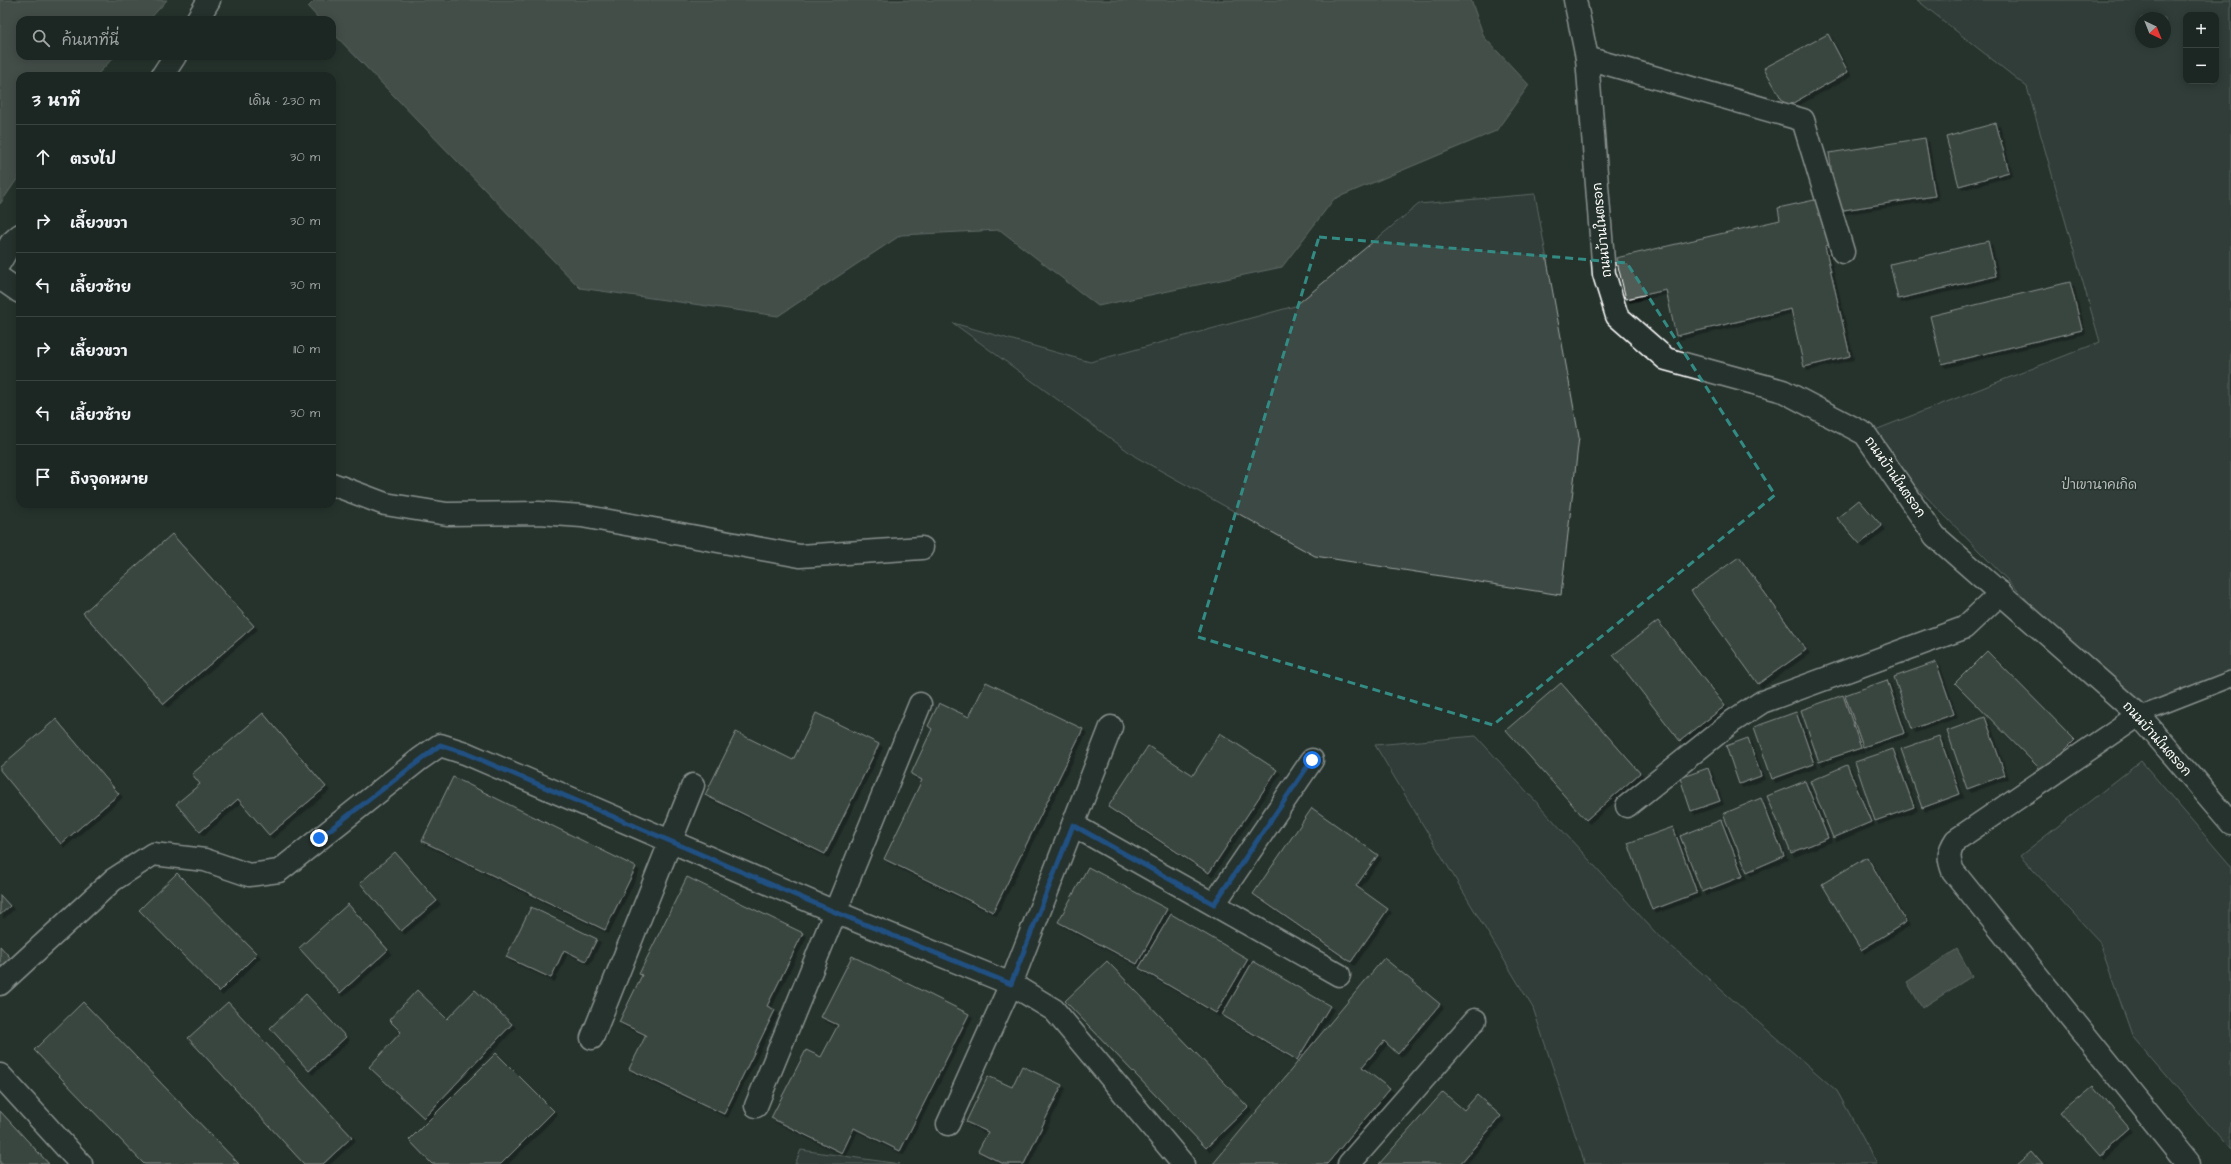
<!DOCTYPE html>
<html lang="th">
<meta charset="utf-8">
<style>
:root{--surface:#1c2622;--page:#252e2a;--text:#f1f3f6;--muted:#a0a5a5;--line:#3a4340}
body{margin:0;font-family:"Architects Daughter","Playpen Sans Thai",sans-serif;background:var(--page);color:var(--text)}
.controls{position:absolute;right:12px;top:12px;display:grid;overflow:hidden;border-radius:8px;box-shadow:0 2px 10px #0003}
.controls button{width:36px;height:36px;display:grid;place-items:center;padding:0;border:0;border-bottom:1px solid var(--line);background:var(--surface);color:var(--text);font:20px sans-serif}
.compass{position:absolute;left:2135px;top:12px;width:36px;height:36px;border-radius:50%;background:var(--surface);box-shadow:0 2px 10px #0003;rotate:137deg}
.stop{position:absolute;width:12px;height:12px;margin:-9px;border:3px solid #1a73e8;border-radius:50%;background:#fff}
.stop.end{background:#1a73e8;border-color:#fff;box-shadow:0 1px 4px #0008}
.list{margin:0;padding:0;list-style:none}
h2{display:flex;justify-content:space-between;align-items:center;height:52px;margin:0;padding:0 16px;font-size:17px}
h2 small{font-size:13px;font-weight:400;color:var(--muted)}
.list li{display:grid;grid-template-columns:26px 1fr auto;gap:12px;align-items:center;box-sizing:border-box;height:64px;padding:0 16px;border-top:1px solid var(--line)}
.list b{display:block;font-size:15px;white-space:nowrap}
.list em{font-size:13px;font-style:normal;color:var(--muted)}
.icon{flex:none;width:22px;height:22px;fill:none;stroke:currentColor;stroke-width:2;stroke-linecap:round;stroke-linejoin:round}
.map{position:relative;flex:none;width:2231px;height:1164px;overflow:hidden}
.search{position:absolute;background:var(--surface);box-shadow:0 2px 10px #0003;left:16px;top:16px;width:320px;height:44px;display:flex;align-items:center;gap:10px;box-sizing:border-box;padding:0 14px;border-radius:12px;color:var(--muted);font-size:15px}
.panel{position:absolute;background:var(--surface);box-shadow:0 2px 10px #0003;left:16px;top:72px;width:320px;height:436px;border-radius:12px}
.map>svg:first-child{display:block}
.green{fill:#3e4944;stroke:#9ea4a2;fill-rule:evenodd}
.water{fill:#67706c;stroke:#a4a9a7}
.building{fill:#515c57;stroke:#fff;filter:url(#shadow)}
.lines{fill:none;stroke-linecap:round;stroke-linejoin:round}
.lane-casing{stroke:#fff;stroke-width:18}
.street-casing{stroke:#fff;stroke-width:25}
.lane{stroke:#26332d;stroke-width:15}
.street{stroke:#26332d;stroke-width:22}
.route{stroke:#1a73e8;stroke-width:5}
.marked{fill:none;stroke:#338b84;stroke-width:3;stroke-dasharray:8 5;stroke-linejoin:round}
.labels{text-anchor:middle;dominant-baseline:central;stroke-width:3;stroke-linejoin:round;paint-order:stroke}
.street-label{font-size:13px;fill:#fff;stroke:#26332d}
.park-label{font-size:13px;fill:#bbbfbe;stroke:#26332d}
</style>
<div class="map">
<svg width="2231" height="1164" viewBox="0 0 2231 1164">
<defs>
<filter id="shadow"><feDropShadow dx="3.5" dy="3.5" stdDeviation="0" flood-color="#0009"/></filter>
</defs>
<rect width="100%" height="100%" fill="#26332d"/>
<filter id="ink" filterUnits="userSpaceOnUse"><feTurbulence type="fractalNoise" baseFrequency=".025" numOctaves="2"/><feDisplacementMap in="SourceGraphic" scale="8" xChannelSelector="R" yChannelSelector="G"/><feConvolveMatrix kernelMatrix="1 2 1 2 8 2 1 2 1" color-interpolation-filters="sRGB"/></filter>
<g filter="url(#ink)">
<g class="green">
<path d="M 1917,0 L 2231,0 L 2231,680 L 2139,715 L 1865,434 L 2100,342 L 2027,87 ZM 2186,15 L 2216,15 L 2216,81 L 2186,81 ZM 2141,18 L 2165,18 L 2165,42 L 2141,42 Z"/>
<polygon points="1535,194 1579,437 1561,595 1315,556 1136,457 953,323 1090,362 1295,306 1419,204"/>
<polygon points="1476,736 1655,932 1837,1091 1877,1164 1585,1164 1533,1008 1375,745"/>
<polygon points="2141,761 2231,866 2231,1151 2132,1035 2099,941 2020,856"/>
<polygon points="801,1150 900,1164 795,1164"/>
</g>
<g class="water">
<polygon points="0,0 167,0 149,20 20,20 20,56 115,56 96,76 20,76 20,175 0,204"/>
<polygon points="315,0 1471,0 1484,37 1529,85 1496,131 1334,199 1282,267 1098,306 1000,230 901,235 778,316 580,288 332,32 332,20 320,20 308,7"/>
<polygon points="1957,949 1972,976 1922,1008 1907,982"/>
</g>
<g class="building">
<polygon points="1828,34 1848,72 1786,107 1764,68"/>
<polygon points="1996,123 2009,172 1959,186 1946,137"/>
<polygon points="1925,138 1935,196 1837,211 1829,153"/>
<polygon points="1819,199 1829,245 1825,246 1850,356 1804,367 1791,309 1676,336 1666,290 1626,299 1616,258 1780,220 1778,208"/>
<polygon points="1988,241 1996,276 1898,299 1890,264"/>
<polygon points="2070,282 2082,330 1942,364 1930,316"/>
<polygon points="1859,500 1882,526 1860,544 1837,518"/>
<polygon points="172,534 254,626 164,704 83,613"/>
<polygon points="1739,557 1806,650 1758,684 1691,591"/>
<polygon points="1658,621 1725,706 1680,741 1613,655"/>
<polygon points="1987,651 2075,740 2043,772 1955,683"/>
<polygon points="1936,662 1954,714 1912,729 1894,677"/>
<polygon points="1887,680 1905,733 1863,747 1845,695"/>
<polygon points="986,682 1083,729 993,912 884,859 922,780 911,774 932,729 928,726 939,703 969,717"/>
<polygon points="1561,683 1640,773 1586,820 1506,730"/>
<polygon points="1843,695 1861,748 1819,762 1801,710"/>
<polygon points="1796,712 1814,764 1772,779 1754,727"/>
<polygon points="263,713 326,787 269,835 238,799 200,832 176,804 200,784 192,774"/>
<polygon points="816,713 879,744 825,854 705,795 736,732 793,760"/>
<polygon points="1985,717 2005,775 1967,789 1947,731"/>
<polygon points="56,719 119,794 61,844 0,770 0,767"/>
<polygon points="1220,733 1277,770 1209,873 1108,807 1148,746 1193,775"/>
<polygon points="1939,736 1960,794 1922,808 1901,749"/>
<polygon points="1748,738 1761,776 1739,784 1726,746"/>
<polygon points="1893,749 1914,807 1875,821 1855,762"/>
<polygon points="1847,765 1871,822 1833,838 1810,781"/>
<polygon points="1708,768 1720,801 1691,811 1680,778"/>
<polygon points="453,777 636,867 605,930 422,841"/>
<polygon points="1805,781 1828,838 1791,853 1767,796"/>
<polygon points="1761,798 1784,856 1747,872 1723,814"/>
<polygon points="1312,808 1378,855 1356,886 1388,909 1351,962 1253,894"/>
<polygon points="1721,820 1743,876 1702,892 1680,836"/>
<polygon points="1673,827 1697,893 1652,910 1628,843"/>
<polygon points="395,852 437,901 401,931 360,883"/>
<polygon points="1867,857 1906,922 1861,950 1822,884"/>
<polygon points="1088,867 1167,909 1137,964 1058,922"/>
<polygon points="177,873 257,954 219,992 139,910"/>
<polygon points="687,877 803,933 767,1006 775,1010 724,1114 629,1069 646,1035 619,1022 642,975 639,974"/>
<polygon points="0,895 10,906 0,915"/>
<polygon points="348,904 388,950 340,993 299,948"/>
<polygon points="531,907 597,939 586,961 564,950 551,978 506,957"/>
<polygon points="1171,914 1248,959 1216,1013 1139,968"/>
<polygon points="0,946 15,963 0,976"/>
<polygon points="852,956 969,1014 900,1151 854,1128 842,1153 771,1118 806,1050 821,1057 838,1025 821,1017"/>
<polygon points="1384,958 1440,1004 1398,1054 1384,1041 1362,1067 1390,1089 1327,1164 1213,1164"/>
<polygon points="1107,961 1248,1107 1206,1148 1065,1001"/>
<polygon points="1253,961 1330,1006 1297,1060 1222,1015"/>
<polygon points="417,990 447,1019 475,990 512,1024 424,1118 369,1067 401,1032 389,1020"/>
<polygon points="306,994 346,1037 309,1071 270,1028"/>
<polygon points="83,1002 239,1164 144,1164 34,1050"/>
<polygon points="228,1002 352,1137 323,1164 304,1164 188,1038"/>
<polygon points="496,1053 554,1111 501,1164 432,1164 409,1140"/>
<polygon points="1022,1066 1062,1085 1024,1164 1004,1164 978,1151 988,1132 966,1122 988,1076 1012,1087"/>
<polygon points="2093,1086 2130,1129 2100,1155 2062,1112"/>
<polygon points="1443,1092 1464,1110 1477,1095 1501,1116 1460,1164 1379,1164"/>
<polygon points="0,1111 49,1164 0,1164"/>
<polygon points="2031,1150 2043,1164 2015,1164"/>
</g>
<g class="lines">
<defs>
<polyline id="lane" points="2139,715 2231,679"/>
<g id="street">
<polyline points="1575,0 1587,58 1604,274 1617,316 1666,359 1783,391 1865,434 1935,536 2139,715 2231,823"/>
<polyline points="197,20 209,0"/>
<polyline points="1587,58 1803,120 1843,252"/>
<polyline points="162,76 175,56"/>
<polyline points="0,262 11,243 20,235"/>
<polyline points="0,278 20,292"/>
<polyline points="332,484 385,504 447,514 539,513 582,516 800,556 922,548"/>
<path d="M 2139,715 L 1956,840 C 1948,852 1948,858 1953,871 L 2189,1164"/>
<polyline points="1627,806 1733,721 1762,702 1964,628 2001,593"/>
<polyline points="1073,825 1339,975"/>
<polyline points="1214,904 1312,760"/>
<polyline points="0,984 113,880 153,854 205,860 249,875 279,871 420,759 440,745 465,753 835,912 1011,984 1054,1010 1183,1164"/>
<polyline points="592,1038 693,785"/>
<polyline points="0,1075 81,1164"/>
<polyline points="756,1106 920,704"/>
<polyline points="948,1124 1011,984 1111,727"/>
<polyline points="1349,1164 1475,1020"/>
</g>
</defs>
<use href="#lane" class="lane-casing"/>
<use href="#street" class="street-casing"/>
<use href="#lane" class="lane"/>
<use href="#street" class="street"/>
</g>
</g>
<g class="lines" filter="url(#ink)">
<polyline class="route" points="319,838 440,745 465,753 835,912 1011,984 1073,825 1214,904 1312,760"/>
</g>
<path d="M0 0H2231V1164H0ZM 1319,237 L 1627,263 L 1775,495 L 1493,725 L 1198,637 Z" fill="#26332d" fill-opacity=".55" fill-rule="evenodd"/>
<path class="marked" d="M 1319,237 L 1627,263 L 1775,495 L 1493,725 L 1198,637 Z"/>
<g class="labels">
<g class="street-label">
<text transform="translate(1602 230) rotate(-96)">ถนนบ้านในตรอก</text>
<text transform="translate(1895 477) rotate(55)">ถนนบ้านในตรอก</text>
<text transform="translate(2157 739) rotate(48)">ถนนบ้านในตรอก</text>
</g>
<g class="park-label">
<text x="2099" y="485">ป่าเขานาคเกิด</text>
</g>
</g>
</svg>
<div class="controls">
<button>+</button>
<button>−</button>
</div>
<svg class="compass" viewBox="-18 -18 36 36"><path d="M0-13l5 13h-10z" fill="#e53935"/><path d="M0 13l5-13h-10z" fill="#a0a5a5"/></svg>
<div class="stop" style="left:1312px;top:760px"></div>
<div class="stop end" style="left:319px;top:838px"></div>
<div class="search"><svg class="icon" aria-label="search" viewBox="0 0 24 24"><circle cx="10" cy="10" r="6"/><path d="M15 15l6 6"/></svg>ค้นหาที่นี่</div>
<section class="panel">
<h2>3 นาที<small>เดิน · 230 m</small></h2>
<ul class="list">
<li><svg class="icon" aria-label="ahead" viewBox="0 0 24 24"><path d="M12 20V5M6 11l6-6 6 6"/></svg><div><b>ตรงไป</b></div><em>30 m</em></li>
<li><svg class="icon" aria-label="right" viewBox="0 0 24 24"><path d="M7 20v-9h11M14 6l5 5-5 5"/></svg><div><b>เลี้ยวขวา</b></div><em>30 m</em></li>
<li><svg class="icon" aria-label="left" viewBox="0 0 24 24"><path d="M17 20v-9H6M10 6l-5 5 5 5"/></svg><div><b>เลี้ยวซ้าย</b></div><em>30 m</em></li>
<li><svg class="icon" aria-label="right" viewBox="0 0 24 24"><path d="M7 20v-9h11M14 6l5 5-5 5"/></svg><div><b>เลี้ยวขวา</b></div><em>110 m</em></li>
<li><svg class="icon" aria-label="left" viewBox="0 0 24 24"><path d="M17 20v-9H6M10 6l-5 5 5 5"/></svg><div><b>เลี้ยวซ้าย</b></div><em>30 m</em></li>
<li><svg class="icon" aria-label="arrive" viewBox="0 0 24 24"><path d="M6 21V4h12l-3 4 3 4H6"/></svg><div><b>ถึงจุดหมาย</b></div></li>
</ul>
</section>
</div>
